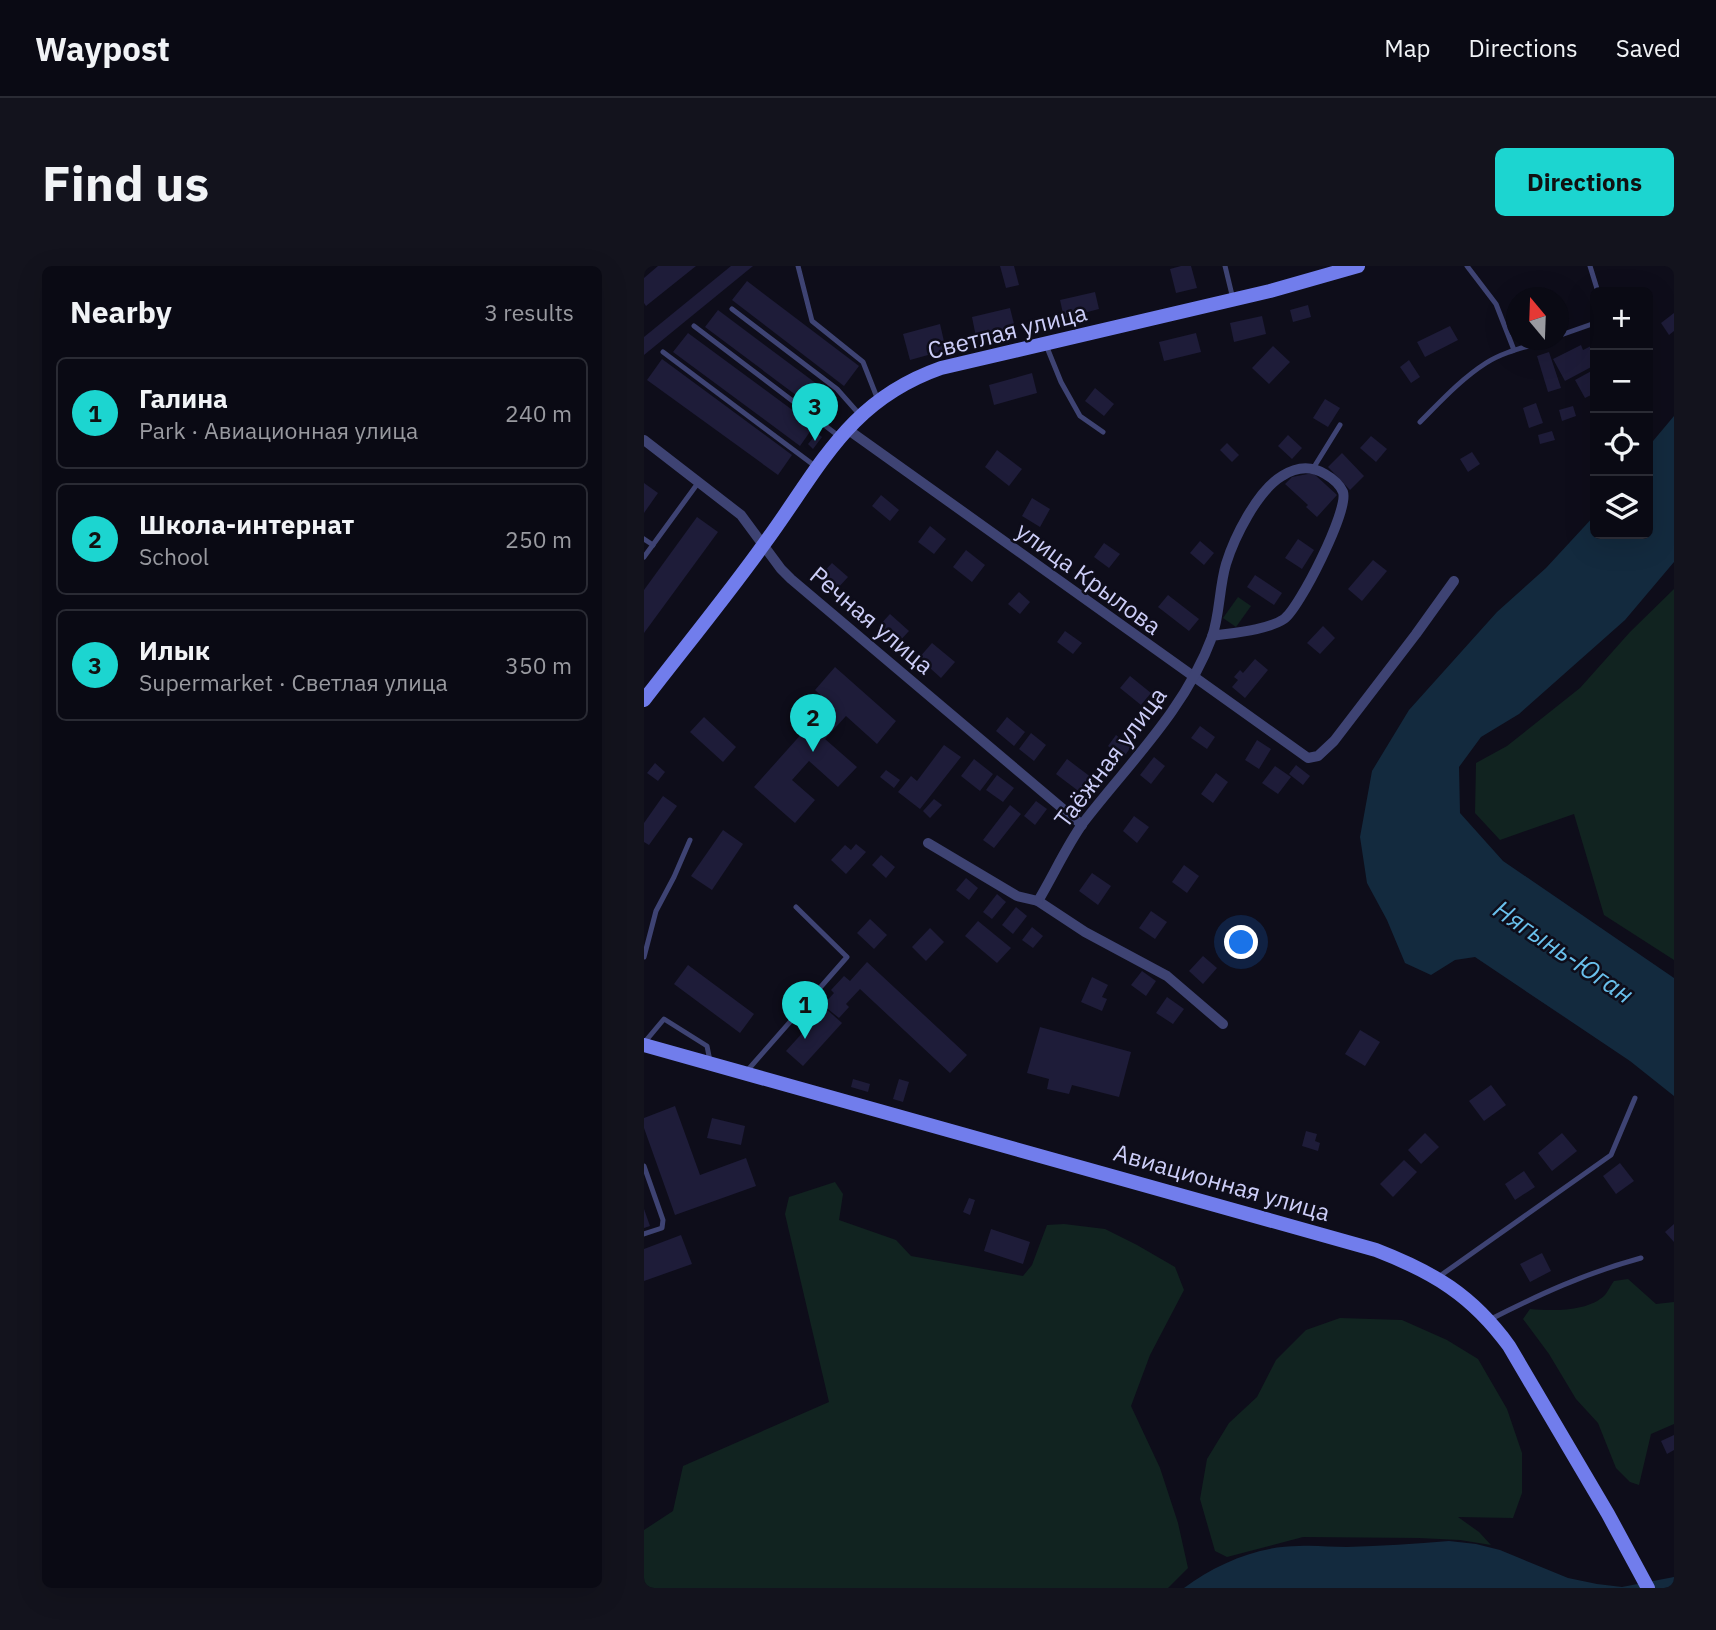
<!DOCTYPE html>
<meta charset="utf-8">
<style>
:root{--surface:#0a0a14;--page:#13131d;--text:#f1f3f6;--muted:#999aa0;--line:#2a2b34;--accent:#1cd5d0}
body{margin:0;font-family:"IBM Plex Sans",sans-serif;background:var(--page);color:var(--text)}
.controls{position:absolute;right:21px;top:21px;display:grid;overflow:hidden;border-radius:10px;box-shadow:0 7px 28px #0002}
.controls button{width:63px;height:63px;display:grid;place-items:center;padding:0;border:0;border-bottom:2px solid var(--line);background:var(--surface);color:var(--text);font:35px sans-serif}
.compass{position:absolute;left:862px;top:21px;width:63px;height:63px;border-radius:50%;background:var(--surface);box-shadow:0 7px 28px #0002;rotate:341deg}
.you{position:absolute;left:598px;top:677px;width:24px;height:24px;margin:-18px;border:5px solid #fff;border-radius:50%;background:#1a73e8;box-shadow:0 0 0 10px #1a73e833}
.badge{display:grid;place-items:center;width:46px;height:46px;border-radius:50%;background:var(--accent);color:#111;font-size:23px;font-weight:700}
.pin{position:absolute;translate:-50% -58px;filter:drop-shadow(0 2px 4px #0008)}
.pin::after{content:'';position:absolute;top:37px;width:24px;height:21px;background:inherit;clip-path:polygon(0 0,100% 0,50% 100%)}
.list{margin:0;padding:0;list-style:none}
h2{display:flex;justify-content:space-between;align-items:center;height:91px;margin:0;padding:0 28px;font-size:30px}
h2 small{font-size:23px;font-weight:400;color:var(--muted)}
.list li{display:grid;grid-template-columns:46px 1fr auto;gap:21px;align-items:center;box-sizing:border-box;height:112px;margin:0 14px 14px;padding:0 14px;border:2px solid var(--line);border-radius:10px}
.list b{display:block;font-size:26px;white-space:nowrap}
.list p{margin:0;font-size:23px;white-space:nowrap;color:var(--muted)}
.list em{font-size:23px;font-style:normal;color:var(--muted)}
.icon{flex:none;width:38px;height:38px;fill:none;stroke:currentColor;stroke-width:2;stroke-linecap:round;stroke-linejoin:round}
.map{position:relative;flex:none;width:1030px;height:1322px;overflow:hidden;border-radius:10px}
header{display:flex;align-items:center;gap:42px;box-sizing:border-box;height:98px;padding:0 35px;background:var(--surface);border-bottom:2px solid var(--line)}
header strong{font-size:33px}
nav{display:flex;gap:38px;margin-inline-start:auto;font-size:24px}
.intro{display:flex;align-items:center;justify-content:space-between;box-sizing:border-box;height:168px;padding:0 42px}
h1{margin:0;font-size:49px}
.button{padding:18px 32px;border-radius:10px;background:var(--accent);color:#111;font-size:24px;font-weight:700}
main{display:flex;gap:42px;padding:0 42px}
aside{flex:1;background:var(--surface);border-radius:10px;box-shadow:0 7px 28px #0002}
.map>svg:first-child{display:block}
.green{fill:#112320}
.water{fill:#132a3e}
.building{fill:#1e1c39}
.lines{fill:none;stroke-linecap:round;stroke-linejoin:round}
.lane{stroke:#3e4373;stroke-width:5}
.street{stroke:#3e4373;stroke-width:10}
.secondary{stroke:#717dec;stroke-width:14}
.labels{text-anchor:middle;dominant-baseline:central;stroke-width:5;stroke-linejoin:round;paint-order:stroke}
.street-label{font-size:24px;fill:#cdcef8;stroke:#0e0d1a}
.water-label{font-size:26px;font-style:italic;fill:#69bfeb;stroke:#0e0d1a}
</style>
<header>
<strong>Waypost</strong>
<nav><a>Map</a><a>Directions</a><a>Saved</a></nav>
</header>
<div class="intro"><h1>Find us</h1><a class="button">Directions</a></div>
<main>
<aside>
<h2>Nearby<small>3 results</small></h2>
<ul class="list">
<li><span class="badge">1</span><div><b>Галина</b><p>Park · Авиационная улица</p></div><em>240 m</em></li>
<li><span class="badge">2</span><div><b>Школа-интернат</b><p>School</p></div><em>250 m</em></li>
<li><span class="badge">3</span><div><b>Илык</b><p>Supermarket · Светлая улица</p></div><em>350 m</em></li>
</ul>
</aside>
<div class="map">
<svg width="1030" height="1322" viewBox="0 0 1030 1322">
<rect width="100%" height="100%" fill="#0e0d1a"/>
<g class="green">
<polygon points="1030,323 1030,694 960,649 930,548 856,574 831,547 832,497 863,480 936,422 986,366"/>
<polygon points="594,331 607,340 592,361 579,352"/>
<polygon points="191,916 199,928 195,954 252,974 267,990 379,1010 388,999 403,959 420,958 461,963 493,979 531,1001 540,1024 506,1089 487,1140 516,1202 534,1257 544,1302 524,1322 0,1322 0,1264 29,1245 39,1200 185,1136 141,948 145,931"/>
<path d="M 984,1013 L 1012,1038 L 1030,1036 L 1030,1158 L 1007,1168 L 995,1219 L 986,1216 L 972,1202 L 954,1157 L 932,1133 L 905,1088 L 879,1053 L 886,1043 C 908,1045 944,1046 961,1029 C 964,1025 967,1019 970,1015 Z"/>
<polygon points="696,1052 758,1054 803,1074 834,1093 863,1143 878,1187 878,1227 869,1252 814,1251 835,1266 847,1279 816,1274 775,1272 659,1271 583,1291 571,1285 556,1233 563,1193 585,1157 613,1131 632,1094 662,1064"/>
</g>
<g class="water">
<polygon points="1030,150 1030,296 981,354 875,448 837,471 815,501 816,547 859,595 1030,712 1030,830 986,795 831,691 811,694 787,709 761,697 743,654 723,617 716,571 728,505 765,444 853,346 902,302 951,249 951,268 1004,268 1004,181"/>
<path d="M 805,1275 L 832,1278 L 856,1284 L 924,1312 L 953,1318 L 978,1321 L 1030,1311 L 1030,1322 L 540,1322 C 572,1298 614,1280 655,1280 C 671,1279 687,1281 703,1281 C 737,1280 771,1278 805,1275 Z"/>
</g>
<g class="building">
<polygon points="14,0 52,0 2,40 0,37 0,12"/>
<polygon points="87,0 109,0 0,89 0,71"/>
<polygon points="356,0 370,0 375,19 362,22"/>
<polygon points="537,0 547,0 553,22 532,27 526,3"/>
<polygon points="103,15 215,100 200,120 88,34"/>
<polygon points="451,26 455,43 420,52 416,34"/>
<polygon points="664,39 667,51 649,56 646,44"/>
<polygon points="366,42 371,62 332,71 328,51"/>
<polygon points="74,44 189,130 176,147 61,61"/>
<polygon points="1030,47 1030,65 1025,69 1017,57"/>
<polygon points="618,50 622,68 590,76 586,57"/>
<polygon points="296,58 302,84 266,94 259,68"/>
<polygon points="806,60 814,74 781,91 773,76"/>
<polygon points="44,67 170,160 156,180 29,86"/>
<polygon points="552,67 557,86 520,95 515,76"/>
<polygon points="937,79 939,84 949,79 951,83 951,99 921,115 909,93"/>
<polygon points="629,80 646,96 625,118 608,102"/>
<polygon points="905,86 917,122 904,126 893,90"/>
<polygon points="18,93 148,189 134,209 3,114"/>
<polygon points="765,94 776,111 767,117 756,101"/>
<polygon points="951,103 951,127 941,132 931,114"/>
<polygon points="388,107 393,127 350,139 345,119"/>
<polygon points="451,122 470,138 460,150 441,135"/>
<polygon points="681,133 696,142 684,161 669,152"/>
<polygon points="892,137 899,157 885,162 879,142"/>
<polygon points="929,140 932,150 918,155 915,144"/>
<polygon points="908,165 911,174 896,178 894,169"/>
<polygon points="173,167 178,171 169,183 164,178"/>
<polygon points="644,169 658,182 648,193 634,180"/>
<polygon points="727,170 743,183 732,196 716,182"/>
<polygon points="583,177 595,189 588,196 576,184"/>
<polygon points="353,184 378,203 365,220 341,201"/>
<polygon points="828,186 836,198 824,206 816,193"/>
<polygon points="698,187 720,210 706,224 684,201"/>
<polygon points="669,207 693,229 673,251 662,241 664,239 641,218 648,211"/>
<polygon points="0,217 14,227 0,247"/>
<polygon points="237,229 255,244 246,255 228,240"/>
<polygon points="388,232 406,243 396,261 378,250"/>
<polygon points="53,251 74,266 0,367 0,324"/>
<polygon points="286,260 302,273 290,288 274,276"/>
<polygon points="654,273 670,284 658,303 641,292"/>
<polygon points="556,275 570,287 560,299 546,287"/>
<polygon points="460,277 476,288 465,302 450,291"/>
<polygon points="322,284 341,299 328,316 309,301"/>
<polygon points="729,294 743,305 718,335 704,323"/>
<polygon points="188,297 204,311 193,323 177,309"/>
<polygon points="611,309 638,327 630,339 603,321"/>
<polygon points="375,326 386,336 376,348 364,338"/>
<polygon points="524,329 555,353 545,365 514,341"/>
<polygon points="246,348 265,365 253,378 234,361"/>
<polygon points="679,360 691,372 676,388 663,377"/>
<polygon points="421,365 438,377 429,388 413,376"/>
<polygon points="288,377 311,396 297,412 275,392"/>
<polygon points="611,393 624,404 601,432 588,421 594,414 590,411 596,404 599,407"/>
<polygon points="191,401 252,455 233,478 202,450 181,473 213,501 194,521 165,495 148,514 171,534 151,557 110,521 185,437 171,424"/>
<polygon points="486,410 507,427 497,439 476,422"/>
<polygon points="60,451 92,481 79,496 46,466"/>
<polygon points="363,451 381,466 370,480 352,465"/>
<polygon points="556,460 571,471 563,483 547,472"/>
<polygon points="387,467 402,479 390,495 375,483"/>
<polygon points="472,469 487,481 479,492 464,480"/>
<polygon points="613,474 627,483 615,503 601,494"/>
<polygon points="300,479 317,491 276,543 254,526 267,510 273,515"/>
<polygon points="510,491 521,500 507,518 496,509"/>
<polygon points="330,493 349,508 336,525 317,510"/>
<polygon points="423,493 448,512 437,527 412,508"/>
<polygon points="11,497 21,506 14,515 3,507"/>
<polygon points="652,499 666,510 659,519 645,508"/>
<polygon points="631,500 647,511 634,528 618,517"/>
<polygon points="242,504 256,514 250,522 236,511"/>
<polygon points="572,507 584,516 569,537 557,528"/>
<polygon points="353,509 370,522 359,536 342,524"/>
<polygon points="19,530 33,540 5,579 0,576 0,557"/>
<polygon points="290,533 298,539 286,552 279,545"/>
<polygon points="392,535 403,543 391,559 380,550"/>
<polygon points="366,539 377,548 350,582 339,574"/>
<polygon points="490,550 505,561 493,577 479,565"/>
<polygon points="79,564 99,578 68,624 47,610"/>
<polygon points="212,578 222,586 202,608 187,594 201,579 207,584"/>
<polygon points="237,589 251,601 242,612 228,599"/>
<polygon points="540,599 555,610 543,627 528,616"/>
<polygon points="448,607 467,620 454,639 435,625"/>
<polygon points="322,612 334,622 325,634 312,624"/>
<polygon points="353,628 362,636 348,653 339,646"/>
<polygon points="372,641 383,650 369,668 358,659"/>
<polygon points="507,645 523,656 511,673 495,662"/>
<polygon points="226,653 243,669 230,683 213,667"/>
<polygon points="334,655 367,682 353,697 321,670"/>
<polygon points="388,661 399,670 389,682 378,674"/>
<polygon points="286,662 300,676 282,695 268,681"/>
<polygon points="559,690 573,702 559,718 545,705"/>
<polygon points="223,696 323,789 306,807 216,723 202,738 205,741 195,752 179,739 190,727 187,724 200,710 206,715"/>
<polygon points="44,699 110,748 96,767 30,718"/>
<polygon points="498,705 512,715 502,730 487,719"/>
<polygon points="448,711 464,719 458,731 463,733 458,745 437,736"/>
<polygon points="523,731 540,743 529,758 512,747"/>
<polygon points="181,742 198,757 159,800 142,785"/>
<polygon points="396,761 487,786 475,831 428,819 425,828 403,823 405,813 383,807"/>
<polygon points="716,764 736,776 721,800 701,788"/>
<polygon points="209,813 226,818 224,826 207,821"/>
<polygon points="255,813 265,816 259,836 249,833"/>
<polygon points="847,819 862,839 840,855 825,835"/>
<polygon points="31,840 56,909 102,892 112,920 31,949 0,862 0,852"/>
<polygon points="68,852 101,860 97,879 63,872"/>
<polygon points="662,865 673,868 671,875 676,877 674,885 658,880"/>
<polygon points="781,867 795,881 777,898 764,884"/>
<polygon points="918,867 933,885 908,905 894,887"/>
<polygon points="760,894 773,906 749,931 736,918"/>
<polygon points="976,897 990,915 972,928 959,910"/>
<polygon points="880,905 891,921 871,934 861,918"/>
<polygon points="325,932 331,934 326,949 319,946"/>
<polygon points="0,943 6,960 0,962"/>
<polygon points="1030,958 1030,976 1021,966"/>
<polygon points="347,963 386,976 379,998 340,985"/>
<polygon points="37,969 48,998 0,1015 0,983"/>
<polygon points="898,987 907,1005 886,1016 876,998"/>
<polygon points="1030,1169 1030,1184 1023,1188 1017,1175"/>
</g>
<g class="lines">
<g class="lane">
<polyline points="154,0 168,55 219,96 234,134"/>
<polyline points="581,0 589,33"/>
<polyline points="823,0 852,38 870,84"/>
<polyline points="946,0 954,26"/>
<polyline points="88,43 193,123 216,149"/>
<polyline points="50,60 196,171"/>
<polyline points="914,70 951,57"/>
<polyline points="402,79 417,116 436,150 459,166"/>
<polyline points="19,86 171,200"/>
<path d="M 776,156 C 797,135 817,113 842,97 C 861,85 883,81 904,74"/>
<polyline points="670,201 696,159"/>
<polyline points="0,273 9,279"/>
<polyline points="0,291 54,217"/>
<polyline points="0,691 12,645 30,611 46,574"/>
<polyline points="0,777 20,753 63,780 66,795"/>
<polyline points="102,806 203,691 152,641"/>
<polyline points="0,900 19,954 18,962 0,968"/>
<polyline points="793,1012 967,889 991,832"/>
<path d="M 845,1054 C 896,1028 942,1007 997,992"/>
</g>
<g class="street">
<polyline points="203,163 664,492 674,490 690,475 772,368 810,315"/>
<polyline points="0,174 97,249 137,303 147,313 438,559"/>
<path d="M 568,370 C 587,367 624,364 640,353 C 655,343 705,244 699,226 C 696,219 688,212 681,208 C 666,199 652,201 638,210 C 613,225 590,272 582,298 C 575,322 576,348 568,371 C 541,444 485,497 439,557 C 422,581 409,610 394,635 L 441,666 L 523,710 L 579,758"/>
<polyline points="284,577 373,630 394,635"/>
</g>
<g class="secondary">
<path d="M 0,434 C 40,382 82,331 120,278 C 176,202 203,135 297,102 L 626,25 L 714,0"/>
<path d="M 0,779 L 732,984 C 789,1006 828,1029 865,1080 L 964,1248 L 1004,1322"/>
</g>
</g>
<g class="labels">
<g class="street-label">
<text transform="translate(363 65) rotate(-14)">Светлая улица</text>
<text transform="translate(445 312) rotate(36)">улица Крылова</text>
<text transform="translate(228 354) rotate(40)">Речная улица</text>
<text transform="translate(466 491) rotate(-53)">Таёжная улица</text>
<text transform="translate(578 916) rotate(16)">Авиационная улица</text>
</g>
<g class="water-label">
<text transform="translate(920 685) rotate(34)">Нягынь-Юган</text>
</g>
</g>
</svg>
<div class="controls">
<button>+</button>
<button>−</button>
<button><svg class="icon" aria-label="locate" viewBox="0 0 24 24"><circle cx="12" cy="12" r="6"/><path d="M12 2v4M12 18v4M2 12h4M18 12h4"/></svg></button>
<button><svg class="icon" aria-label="layers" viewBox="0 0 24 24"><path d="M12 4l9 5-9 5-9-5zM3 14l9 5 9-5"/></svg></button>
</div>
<svg class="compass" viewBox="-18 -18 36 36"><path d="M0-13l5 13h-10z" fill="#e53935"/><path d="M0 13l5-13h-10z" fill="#999aa0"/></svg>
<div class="you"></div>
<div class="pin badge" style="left:161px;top:773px">1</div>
<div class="pin badge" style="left:169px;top:486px">2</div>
<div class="pin badge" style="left:171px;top:175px">3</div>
</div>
</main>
